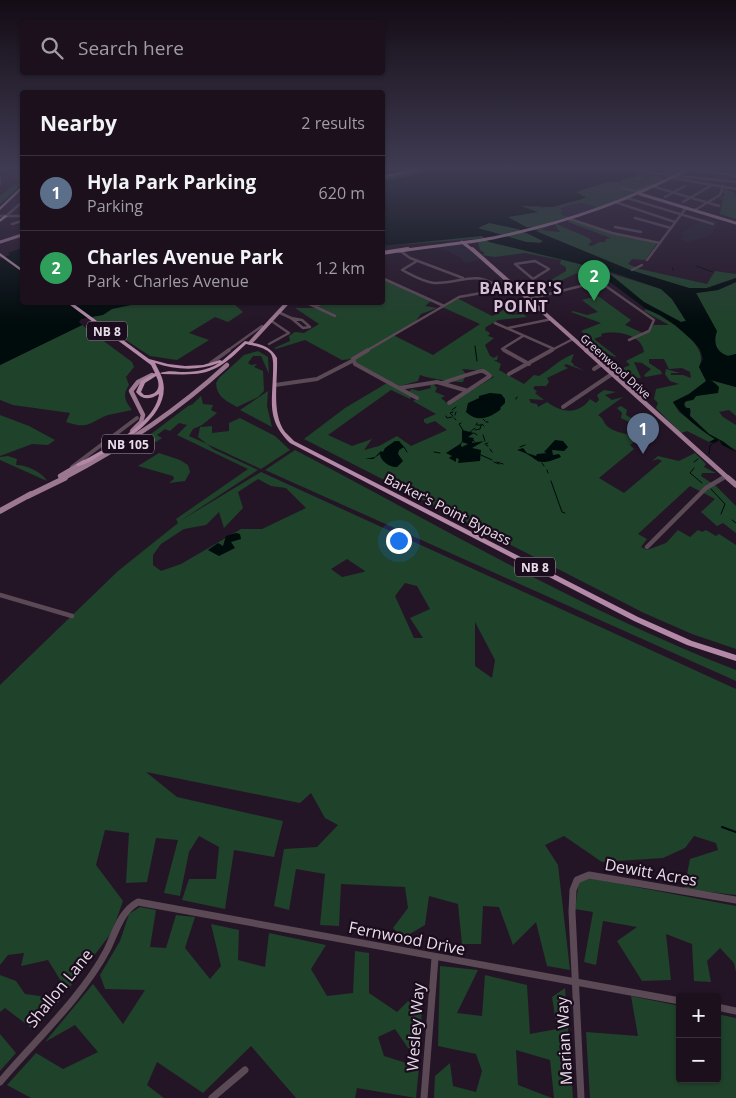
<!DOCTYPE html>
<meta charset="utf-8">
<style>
:root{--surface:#1b101c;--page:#281e29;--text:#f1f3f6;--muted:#a09da3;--line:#39303b;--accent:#0b8043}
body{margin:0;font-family:"Open Sans",sans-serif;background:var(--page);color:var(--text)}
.controls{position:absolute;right:15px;bottom:15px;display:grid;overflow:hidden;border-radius:5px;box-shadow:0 1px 4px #0004}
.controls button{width:45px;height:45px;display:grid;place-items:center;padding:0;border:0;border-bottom:1px solid var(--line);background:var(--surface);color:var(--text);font:25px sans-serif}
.you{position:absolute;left:398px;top:540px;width:18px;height:18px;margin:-12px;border:4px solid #fff;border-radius:50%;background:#1a73e8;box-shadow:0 0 0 8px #1a73e833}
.badge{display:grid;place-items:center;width:32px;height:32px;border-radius:50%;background:var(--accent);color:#fff;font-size:16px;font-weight:700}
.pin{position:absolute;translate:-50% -41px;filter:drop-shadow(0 1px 2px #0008)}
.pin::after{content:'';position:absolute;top:26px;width:18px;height:15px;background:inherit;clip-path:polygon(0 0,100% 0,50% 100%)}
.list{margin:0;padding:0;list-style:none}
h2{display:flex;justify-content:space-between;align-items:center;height:65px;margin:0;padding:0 20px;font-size:21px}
h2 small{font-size:16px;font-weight:400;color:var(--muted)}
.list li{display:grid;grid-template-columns:32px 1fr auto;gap:15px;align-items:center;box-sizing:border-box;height:75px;padding:0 20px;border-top:1px solid var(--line)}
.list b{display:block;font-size:19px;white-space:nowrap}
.list p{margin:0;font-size:16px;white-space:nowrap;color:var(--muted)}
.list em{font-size:16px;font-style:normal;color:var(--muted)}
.icon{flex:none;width:28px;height:28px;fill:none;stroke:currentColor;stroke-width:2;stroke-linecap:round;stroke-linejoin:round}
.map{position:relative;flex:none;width:736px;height:1098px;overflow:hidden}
.search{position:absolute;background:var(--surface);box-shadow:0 1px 4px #0004;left:20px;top:20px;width:365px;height:55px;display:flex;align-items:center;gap:12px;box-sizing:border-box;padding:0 18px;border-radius:5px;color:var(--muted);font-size:19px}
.panel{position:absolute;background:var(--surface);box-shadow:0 1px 4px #0004;left:20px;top:90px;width:365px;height:215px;border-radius:5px}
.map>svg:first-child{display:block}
.commercial{fill:#241f2f}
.green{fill:#1f422a;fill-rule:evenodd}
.water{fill:#000b0b;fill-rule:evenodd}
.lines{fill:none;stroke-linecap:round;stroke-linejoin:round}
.stream-far1{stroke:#000b0b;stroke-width:1}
.stream{stroke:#000b0b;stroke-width:2}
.minor-far3{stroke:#5b4955;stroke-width:2.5}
.minor-far2{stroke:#5b4955;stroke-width:4}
.minor-far1{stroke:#5b4955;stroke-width:4.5}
.minor{stroke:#5b4955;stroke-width:7}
.major-far3{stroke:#9b7790;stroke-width:3}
.major-far2{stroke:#9b7790;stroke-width:4}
.major-far1{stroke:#9b7790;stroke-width:4.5}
.major{stroke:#9b7790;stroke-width:5.5}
.highway{fill:#b489a7;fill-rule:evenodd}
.labels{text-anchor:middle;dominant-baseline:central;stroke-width:4.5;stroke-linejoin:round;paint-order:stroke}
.far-street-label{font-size:11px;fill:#e7dde8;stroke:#1a0c1c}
.shield{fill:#1a0c1c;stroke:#aa9eab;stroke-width:1}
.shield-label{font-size:12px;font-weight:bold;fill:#e7dde8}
.street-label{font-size:14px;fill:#e7dde8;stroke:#1a0c1c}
.far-district-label{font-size:16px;font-weight:bold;letter-spacing:1px;fill:#d5c0d7;stroke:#1a0c1c}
.near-street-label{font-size:16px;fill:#e7dde8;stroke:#1a0c1c}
</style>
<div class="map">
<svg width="736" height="1098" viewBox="0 0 736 1098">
<rect width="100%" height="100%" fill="#241526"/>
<g class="commercial">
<polygon points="576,203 580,205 588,204 597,208 567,218 561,214 559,210 567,205"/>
<polygon points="705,218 719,222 711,235 687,242 681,239 685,236 680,234"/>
<polygon points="453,244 465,245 484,259 465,263 461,258 434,245"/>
</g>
<g class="green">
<polygon points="9,170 21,172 22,184 0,205 0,196 18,182 14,178 13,172"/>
<path d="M 417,170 L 448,170 L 543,208 L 582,199 L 576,192 L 607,182 L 621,182 L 622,180 L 635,177 L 646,171 L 648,172 L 642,177 L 644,179 L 651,179 L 647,175 L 649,175 L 666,179 L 645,192 L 597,208 C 585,202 572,202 560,209 L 562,210 L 561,214 L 567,217 L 536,227 L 526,227 L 511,220 L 491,223 L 518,229 L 542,240 L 542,243 L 526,242 L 488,231 L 482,236 L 486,238 L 383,246 L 383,177 Z"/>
<polygon points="726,188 736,195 732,196 736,197 736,219 720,214 723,199 717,198 724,197 725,193 722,192"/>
<polygon points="568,219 604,231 657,243 645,260 632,259 628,264 640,269 707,284 715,271 736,274 736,278 707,288 689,288 630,270 537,232 540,230 535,230 553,224 541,230 560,232 554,223 589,238 592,241 588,245 592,246 599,242 605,242 606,239 611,238 568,222"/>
<polygon points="488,240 580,264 606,279 610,284 577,273 547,287 547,289 535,295 525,293 534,286 543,285 566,271 566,267 560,264 561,260 525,253 495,257 482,255 485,253 480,250 478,242"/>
<polygon points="600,270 661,289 672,299 686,321 681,322 644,302 611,275"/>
<path d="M 383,279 L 431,301 L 425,306 L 437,308 L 421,314 L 416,321 L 393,335 L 433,355 L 480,324 L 442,307 L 457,298 L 492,316 C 506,310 516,299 528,301 L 517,308 L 529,309 L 510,315 L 523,314 L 527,317 L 498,320 L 486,327 L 485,330 L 490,333 L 488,336 L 494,338 L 485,345 L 490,356 L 494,358 L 498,355 L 497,360 L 494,360 L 501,364 L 499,370 L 524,384 L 534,375 L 539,376 C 551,369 561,358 574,354 L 571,362 L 574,364 L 573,365 L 585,371 L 566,364 L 564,366 L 568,368 L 547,378 L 549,382 L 546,386 L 535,386 L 533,388 L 537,392 L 535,393 L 544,400 L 529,399 L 531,403 L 537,404 L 538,407 L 547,402 C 561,413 579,415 590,399 L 596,403 L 599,400 L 597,395 L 604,390 L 616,392 L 605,395 L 612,400 L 623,397 L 598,415 C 603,418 603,421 606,425 C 611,431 622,433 630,435 L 637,430 L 635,425 L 621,418 L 622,413 L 617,408 L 621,406 L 627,410 L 626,415 L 651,429 L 630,445 L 634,449 L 599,478 L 624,493 L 662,461 L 658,459 L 652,461 L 658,456 L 679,461 L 695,453 L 706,464 L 704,467 L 716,473 L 702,473 L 701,476 L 716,486 L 736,506 L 736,533 L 723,523 L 717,526 L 701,512 L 715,499 L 690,486 L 638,534 L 647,539 L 641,547 L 647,550 L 666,543 L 678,530 L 690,537 L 698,530 L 702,532 L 706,530 L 716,536 L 719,534 L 736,545 L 736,649 L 692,634 L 644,613 L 304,439 L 345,408 L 387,383 L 355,364 L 352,359 L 342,360 L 305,340 L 276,349 L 274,348 L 290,341 L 289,336 L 295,332 L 304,333 L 319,324 L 295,308 L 313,308 L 329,303 L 382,302 ZM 462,369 L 475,370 L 494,377 L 448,404 L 441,398 L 445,396 L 435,392 L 437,388 L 433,384 L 430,386 L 431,388 L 419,391 L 412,389 L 409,391 L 412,395 L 396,387 L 418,381 L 420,375 C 427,378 457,383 463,382 L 466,374 ZM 391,390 L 410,399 L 412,396 L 417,399 L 413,401 L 436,414 L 424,419 L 424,422 L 427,424 L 435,421 L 447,430 L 411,446 L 397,436 L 379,446 L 364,450 L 372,439 L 352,446 L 328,435 Z"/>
<path d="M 736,282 L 736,354 L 728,356 C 716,352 713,343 716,331 L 696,293 L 718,290 Z"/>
<path d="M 598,296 L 631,320 L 625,325 L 645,334 L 654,325 L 669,325 L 644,311 L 646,309 C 664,316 712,345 699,367 L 707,381 L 689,394 L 673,402 L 679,412 L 715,439 L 709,442 L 687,431 L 681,433 L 656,408 L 658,403 L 654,399 L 656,389 L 679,384 L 670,381 L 665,374 L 666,369 L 680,373 L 671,373 L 671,375 L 683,375 L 691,378 L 690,372 L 682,368 L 669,369 L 664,359 L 649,359 L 649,363 L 661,371 L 662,374 L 645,377 L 644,375 L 651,369 L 642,363 L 634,362 L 641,378 C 633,379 627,373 623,368 L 630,365 L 626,361 L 644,352 C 642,334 615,330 601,334 L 602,336 L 594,339 L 617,357 C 603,355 592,340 581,331 L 601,323 L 571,312 L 573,311 L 587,315 L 598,312 L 582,300 Z"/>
<polygon points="70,303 233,303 243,312 228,322 215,317 189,333 209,340 177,360 150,356"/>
<path d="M 82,325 L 132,362 L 134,367 L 126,377 L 129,385 C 122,395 125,401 132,410 C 124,412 116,413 108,415 C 89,422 90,430 66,422 L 70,413 L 13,405 L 0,400 L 0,365 Z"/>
<path d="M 258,351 L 268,357 L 269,374 L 261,356 L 253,356 L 248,363 L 251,365 L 257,364 L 254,367 L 263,371 L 264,391 L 258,397 L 237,407 C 225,400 217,397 216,383 L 219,378 L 244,355 Z"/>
<polygon points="710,380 736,387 736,416 729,410 719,412 723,417 736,425 736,450 709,434 690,416 691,410 684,406 685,402 694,399 696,396 710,392 717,385"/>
<polygon points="268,391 267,406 272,427 240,410"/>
<path d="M 201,396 L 203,404 L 213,405 L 211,410 L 217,413 L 202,425 L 193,429 L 189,436 L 207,444 L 198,437 L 200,427 L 212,426 L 212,433 L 229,431 L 229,423 L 240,418 L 275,436 L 290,450 L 261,469 L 207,444 L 213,449 L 258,470 L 180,521 L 261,472 L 736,689 L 736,895 L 684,889 L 690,859 L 718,850 L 716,843 L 694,836 L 685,848 L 663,858 L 602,862 L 564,836 L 545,845 L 558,865 L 570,970 L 547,966 L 536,922 L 513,945 L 499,907 L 483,906 L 481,944 L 462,944 L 458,904 L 429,896 L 425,925 L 403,938 L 393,928 L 408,908 L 405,887 L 341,884 L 339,926 L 320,925 L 325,874 L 296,869 L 289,910 L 274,906 L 284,849 L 317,847 L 338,825 L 325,818 L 311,793 L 300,803 L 146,772 L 177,797 L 283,821 L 274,857 L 234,850 L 225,909 L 182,900 L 189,879 L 216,879 L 219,847 L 199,836 L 189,852 L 180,896 L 164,893 L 178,840 L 156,838 L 147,882 L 126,883 L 129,833 L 105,830 L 96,865 L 123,901 L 112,932 L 67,991 L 48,960 L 21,966 L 24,953 L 8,955 L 0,965 L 0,685 L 118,571 L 178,523 L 176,519 L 248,469 L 177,435 L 187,425 L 179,423 L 170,431 L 165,429 L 157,435 L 162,438 L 156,442 L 147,437 L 188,406 L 193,404 ZM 258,479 L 271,486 L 286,488 L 306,508 L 262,529 L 241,529 L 181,564 L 161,571 L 153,565 L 153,555 L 161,544 L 184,529 L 206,525 L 219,512 L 224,528 L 243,508 L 238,492 ZM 347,559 L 365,571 L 364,572 L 342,577 L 331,569 ZM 405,583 L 417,586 L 430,609 L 410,618 L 423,638 L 414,638 L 395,596 ZM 475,622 L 495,660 L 492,678 L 475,666 Z"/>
<polygon points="0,415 29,426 55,440 48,445 32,444 0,456"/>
<path d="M 295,450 C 440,526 583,611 736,670 L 736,681 L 265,470 Z"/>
<polygon points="159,453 180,460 188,465 190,472 185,481 169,483 174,479 173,476 138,466"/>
<path d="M 8,456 L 17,459 L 16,465 C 27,465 42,472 47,481 L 0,460 L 0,457 Z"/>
<polygon points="589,878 736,906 736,972 734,963 720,948 707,961 711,982 694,981 692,944 666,934 671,980 642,981 617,941 637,927 603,921 596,965 584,962 593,912 575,909 579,881"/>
<polygon points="140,907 156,910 150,947 166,948 176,915 195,917 185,948 210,979 221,966 211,924 239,930 238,960 265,967 269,933 326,945 311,969 327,996 353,993 355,951 369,953 369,993 397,1012 408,1001 422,1006 420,1052 408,1048 395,1029 378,1037 384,1056 419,1067 416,1098 357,1088 355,1098 296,1098 251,1046 203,1093 157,1062 147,1085 164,1098 31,1098 7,1085 36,1053 63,1069 98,1052 75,1025 45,1042 93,984 123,1024 145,990 105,989 100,975 120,941 129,914"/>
<polygon points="440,966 478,970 457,1013 482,1016 485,975 527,985 530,1034 557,1029 552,997 565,988 573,1098 554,1098 550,1060 516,1050 518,1085 552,1098 434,1098 435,1076 450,1063 453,1086 476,1092 482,1071 476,1054 438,1046"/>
<polygon points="0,975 16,981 25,994 61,999 34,1030 5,1008 0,1012"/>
<polygon points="631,996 680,1006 680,1079 717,1079 717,1014 736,1018 736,1098 590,1098 586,1032 638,1036"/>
<polygon points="0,1034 16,1053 0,1071"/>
</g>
<g class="water">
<path d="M 441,170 L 641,170 L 635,173 L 634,177 L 622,180 L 622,182 L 608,182 L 576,192 L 586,197 L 582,199 L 553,207 L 521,206 L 538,212 L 508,217 L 526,227 L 630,270 L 689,288 L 707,288 L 736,278 L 736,282 L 718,290 L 696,293 L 717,331 C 713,343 716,352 728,356 L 736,354 L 736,387 L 711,380 L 719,387 L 718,393 L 696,396 L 693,400 L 686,401 L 684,404 L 686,408 L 690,408 L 690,416 L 709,434 L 724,442 L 736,452 L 722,445 L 719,440 L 715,443 L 709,442 L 715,439 C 702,431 681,415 673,402 L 689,394 L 706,381 L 699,367 L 703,359 L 700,349 L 693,341 L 675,325 L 660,315 L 646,309 L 606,279 L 580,264 L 489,242 L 482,236 L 383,246 L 383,181 ZM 489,223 L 518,229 L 543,241 L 540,243 L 526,242 L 478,228 ZM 603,269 L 661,289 L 672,299 L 686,321 L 681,322 L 644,302 L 611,275 L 600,270 Z"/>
<polygon points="22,248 22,302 141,303 112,309 103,315 81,319 79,322 82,325 0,365 0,259 10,255 8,253"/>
<path d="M 490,393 L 501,394 L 505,399 L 505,403 L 500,408 L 501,409 C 490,418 477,423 466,412 L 468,403 L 479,398 L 479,396 Z"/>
<polygon points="462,430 474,433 468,437 474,438 472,443 484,441 472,448 481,450 480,461 458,463 459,459 456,458 456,462 449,458 452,456 446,453 460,444 462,447 468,444 462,442"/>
<path d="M 555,440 L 563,441 L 568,447 L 564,451 L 552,450 L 553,455 L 559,454 L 561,457 C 532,469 541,457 517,450 L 523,448 L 527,453 L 536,456 L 537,454 L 547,453 L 544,452 Z"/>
<path d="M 395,441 L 399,441 L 404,447 L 399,450 L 398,454 L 403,461 L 397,467 C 391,468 380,461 380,454 L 373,459 L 365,459 L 375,457 L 381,451 L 383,452 L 385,448 Z"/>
<polygon points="236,533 240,534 241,539 231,542 235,548 219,556 208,550 218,543 223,546 226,536"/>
</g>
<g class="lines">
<g class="stream-far1">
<polyline points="0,205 22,185"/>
<polyline points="696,266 713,272"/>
<polyline points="672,267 673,270"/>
<polyline points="475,346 477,361"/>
<polyline points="516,399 517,397"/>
<polyline points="452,410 456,407"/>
<polyline points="453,412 450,413 453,416"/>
<polyline points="455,415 456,412"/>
<polyline points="446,416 447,418 452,417"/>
<polyline points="454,418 456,420"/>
<polyline points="483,419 485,421"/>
<polyline points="486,422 488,422"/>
<polyline points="461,423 459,424 463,430"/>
<polyline points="482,424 484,426"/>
<polyline points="476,425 477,423"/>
<polyline points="477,425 482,425"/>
<polyline points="475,430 480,429 481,425"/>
<polyline points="470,432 475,428"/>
<polyline points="474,433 477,435"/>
<polyline points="483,435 485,441"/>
<polyline points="473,440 475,442"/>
<polyline points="485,444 488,443"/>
<polyline points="460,445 462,442"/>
<polyline points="486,445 488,446"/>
<polyline points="404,447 407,452"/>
<polyline points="520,447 525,445"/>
<polyline points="490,449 492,452"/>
<polyline points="434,452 440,453"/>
<polyline points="709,454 710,446 713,443"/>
<polyline points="481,455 492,460"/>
<polyline points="494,462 499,464"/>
<polyline points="497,462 503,464"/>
<polyline points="694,462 698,459"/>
<polyline points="542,463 544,466"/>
<polyline points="694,468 690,473 702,483"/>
<polyline points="547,470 548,473"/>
<polyline points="551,481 562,512 565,513"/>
<polyline points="711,489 725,504 721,514"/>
<polyline points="732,520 736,523"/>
</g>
<polyline class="stream" points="722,827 736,832"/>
<g class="minor-far3">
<polyline points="695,170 736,176"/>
<polyline points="649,172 674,176"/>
<polyline points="667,172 681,172"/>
<polyline points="678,176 736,182"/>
<polyline points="0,177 0,184"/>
<polyline points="672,178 736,189"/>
<polyline points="655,187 719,206"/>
<polyline points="622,188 635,191"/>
<polyline points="640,194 635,191 654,185 650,186"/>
<polyline points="665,197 685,186"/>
<polyline points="627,198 713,224"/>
<polyline points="615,202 675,222"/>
<polyline points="683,202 712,185"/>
<polyline points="695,210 720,195 723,186"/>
<polyline points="0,216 22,216"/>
<polyline points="6,216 22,202"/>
<polyline points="567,218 612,233 660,243"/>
<polyline points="635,218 671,228"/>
<polyline points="12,224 22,221"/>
<polyline points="615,227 641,232"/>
<polyline points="399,250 410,258 463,278"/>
<polyline points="647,260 686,208"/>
<path d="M 417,261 L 402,270 C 412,275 423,282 434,283 C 462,284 475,268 501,289"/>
<polygon points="535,261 549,269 533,279 515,264"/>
<polyline points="632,270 642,265"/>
<polyline points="382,278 444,306"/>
<polyline points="600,282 654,320 649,331 629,340"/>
<polyline points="521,292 532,286 533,279"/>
<polyline points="529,299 605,280"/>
<polyline points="305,302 335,316"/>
<polyline points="316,306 326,302"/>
<polyline points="278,312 291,318"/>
<polygon points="291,318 302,320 310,327 303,328"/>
<polyline points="495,323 554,349"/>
<polyline points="508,328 552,319"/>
<polyline points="269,344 289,333 270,320"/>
<polyline points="227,351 262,326"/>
<polyline points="366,351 459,297 515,287"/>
<polyline points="506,351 502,349 523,336"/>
<polyline points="550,351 573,339"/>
</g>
<g class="minor-far2">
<polyline points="368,350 353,359 355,364 417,398"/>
<polyline points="504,350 529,364"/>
<polyline points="211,363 229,350"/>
<polyline points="594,369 602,364"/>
<polyline points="509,374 552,350"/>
<path d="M 442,383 C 449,381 480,370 483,371 C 486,372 488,374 490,376 L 449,403"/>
<polyline points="275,385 317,379 352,361"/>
<polyline points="399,388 437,382 468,391"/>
<polyline points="563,407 612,374"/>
<polyline points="72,467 137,418"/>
<polyline points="721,479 726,476"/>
</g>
<g class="minor-far1">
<polyline points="647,547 706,488 723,478"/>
<polyline points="0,595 72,616"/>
</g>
<g class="minor">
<polyline points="717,1007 736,1011"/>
<path d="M 0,1082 C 34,1042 83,996 107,950 C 116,932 120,912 138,902 L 680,1001"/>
<polyline points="212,1098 245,1070"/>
<polyline points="424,1098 435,958"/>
<polyline points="581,1098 572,912 573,890 577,880 589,875 736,900"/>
</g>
<g class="major-far3">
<polyline points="382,177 417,170"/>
<polyline points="640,194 736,223"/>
<polyline points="0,242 22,235"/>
<polyline points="462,242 474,251"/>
<path d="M 399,251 C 430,246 462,244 493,238 C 560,224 626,202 686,170"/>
</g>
<g class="major-far2">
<polyline points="472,249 587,351"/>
<polyline points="382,253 408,249"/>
<polyline points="250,343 288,302"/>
</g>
<g class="major-far1">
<polyline points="586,350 729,479"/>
<polyline points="132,431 141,422 143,415 131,391 138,382 152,375"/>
<polyline points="60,476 84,462"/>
<path d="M 62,479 C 123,447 177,411 227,365"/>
</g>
<g class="major">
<polyline points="728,478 736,485"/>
<polyline points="28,496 65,478"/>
<polyline points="0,511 31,494"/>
</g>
<g class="highway">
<polygon points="21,187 22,187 22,189 0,210 0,207"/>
<polygon points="5,215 8,216 0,222 0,219"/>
<polygon points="0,253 22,269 22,271 21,271 0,256"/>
<path d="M 66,302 L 71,302 L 149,359 L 168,364 L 185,366 L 203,365 L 220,360 L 222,361 L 245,341 C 258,344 270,345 277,358 C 278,381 271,413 285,432 C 288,435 291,438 294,441 L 638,617 L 692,641 L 736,655 L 736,661 L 687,645 L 634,621 L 290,443 C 267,420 272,404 273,374 C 273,368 274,359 271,354 C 265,347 254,346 246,344 C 230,359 217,373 193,374 C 183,375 172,374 162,374 L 160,373 C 178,410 128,440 101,455 C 94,459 85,466 77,466 L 76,465 L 77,464 C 101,451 156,424 159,394 C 150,400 142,400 136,392 L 141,381 L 155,373 L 151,365 ZM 155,363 C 176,370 198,371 219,363 C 207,371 194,372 180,372 C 173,371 166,371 160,373 ZM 156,376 C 162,387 157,396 144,395 L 141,392 L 145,383 Z"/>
</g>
</g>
<linearGradient id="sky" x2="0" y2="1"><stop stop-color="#140c15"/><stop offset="0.52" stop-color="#3f3b52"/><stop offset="1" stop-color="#3f3b52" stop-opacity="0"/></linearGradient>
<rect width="736" height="324" fill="url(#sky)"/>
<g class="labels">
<g class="far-street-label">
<text transform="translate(616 366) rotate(42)">Greenwood Drive</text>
</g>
<g class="shield">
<rect x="87" y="321.5" width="40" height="19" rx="4"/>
<rect x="102" y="434.5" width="52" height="19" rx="4"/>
<rect x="515" y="557.5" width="40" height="19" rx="4"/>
</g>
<g class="shield-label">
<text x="107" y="331">NB 8</text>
<text x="128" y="444">NB 105</text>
<text x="535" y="567">NB 8</text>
</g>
<g class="street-label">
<text transform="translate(448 509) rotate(27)">Barker's Point Bypass</text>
</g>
<g class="far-district-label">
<text x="521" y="288">BARKER'S<tspan x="521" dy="18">POINT</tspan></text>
</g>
<g class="near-street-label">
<text transform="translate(651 872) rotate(10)">Dewitt Acres</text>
<text transform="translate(407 938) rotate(11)">Fernwood Drive</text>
<text transform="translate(59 988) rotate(-51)">Shallon Lane</text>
<text transform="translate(415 1027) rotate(-86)">Wesley Way</text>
<text transform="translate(564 1041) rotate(-93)">Marian Way</text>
</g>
</g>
</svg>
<div class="controls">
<button>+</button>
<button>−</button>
</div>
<div class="you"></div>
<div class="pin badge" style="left:643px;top:454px;background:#5c6f8a">1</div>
<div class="pin badge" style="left:594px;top:301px;background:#2e9e5b">2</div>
<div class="search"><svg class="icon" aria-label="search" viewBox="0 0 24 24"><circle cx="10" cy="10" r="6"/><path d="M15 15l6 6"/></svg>Search here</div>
<section class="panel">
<h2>Nearby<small>2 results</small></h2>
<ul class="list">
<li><span class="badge" style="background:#5c6f8a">1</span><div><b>Hyla Park Parking</b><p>Parking</p></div><em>620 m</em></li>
<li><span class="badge" style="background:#2e9e5b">2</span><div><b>Charles Avenue Park</b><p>Park · Charles Avenue</p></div><em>1.2 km</em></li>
</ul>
</section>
</div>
